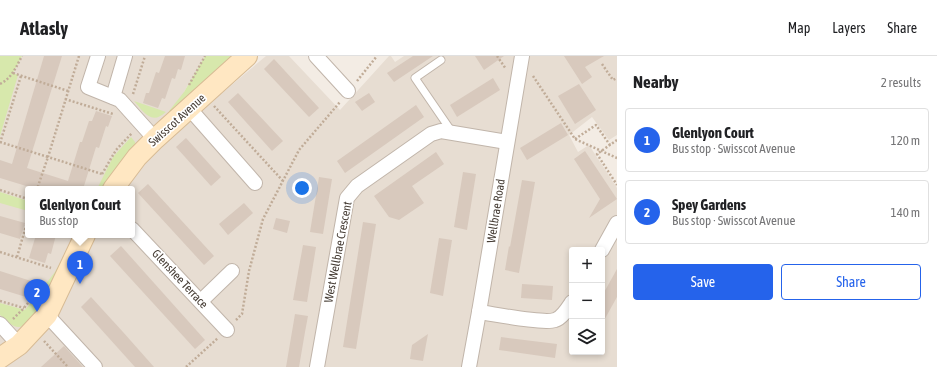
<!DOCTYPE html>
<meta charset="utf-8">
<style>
:root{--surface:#fff;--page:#f6f6f6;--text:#202124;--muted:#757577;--line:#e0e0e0;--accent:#2563eb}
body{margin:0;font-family:"Asap Condensed",sans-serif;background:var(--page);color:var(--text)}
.controls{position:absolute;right:12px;bottom:12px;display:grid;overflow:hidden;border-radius:4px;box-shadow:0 2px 6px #0003}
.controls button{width:36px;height:36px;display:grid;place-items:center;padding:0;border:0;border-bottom:1px solid var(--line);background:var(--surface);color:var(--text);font:20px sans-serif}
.you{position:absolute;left:302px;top:132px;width:14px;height:14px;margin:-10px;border:3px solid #fff;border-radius:50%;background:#1a73e8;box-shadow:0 0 0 6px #1a73e833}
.badge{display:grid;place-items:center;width:26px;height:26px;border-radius:50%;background:var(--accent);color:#fff;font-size:13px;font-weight:700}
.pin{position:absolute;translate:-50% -33px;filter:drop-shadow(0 1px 2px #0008)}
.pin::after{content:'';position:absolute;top:21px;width:14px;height:12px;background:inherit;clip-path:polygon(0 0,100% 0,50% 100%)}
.popup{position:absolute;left:25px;top:130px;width:110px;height:52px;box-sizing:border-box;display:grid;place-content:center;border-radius:4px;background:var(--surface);filter:drop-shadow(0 1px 3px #0005);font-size:13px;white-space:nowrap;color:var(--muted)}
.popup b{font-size:15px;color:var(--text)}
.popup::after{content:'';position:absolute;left:50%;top:100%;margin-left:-8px;border:8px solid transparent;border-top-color:var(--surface)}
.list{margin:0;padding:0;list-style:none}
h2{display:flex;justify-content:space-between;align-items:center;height:52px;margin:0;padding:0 16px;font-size:17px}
h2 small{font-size:13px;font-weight:400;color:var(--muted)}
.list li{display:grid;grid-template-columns:26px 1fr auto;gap:12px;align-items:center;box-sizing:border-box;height:64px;margin:0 8px 8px;padding:0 8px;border:1px solid var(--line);border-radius:4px}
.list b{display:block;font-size:15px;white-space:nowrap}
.list p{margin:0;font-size:13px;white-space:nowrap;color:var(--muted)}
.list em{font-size:13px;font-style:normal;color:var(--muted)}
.actions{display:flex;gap:8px;padding:12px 16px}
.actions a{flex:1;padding:9px 0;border:1px solid var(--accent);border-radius:4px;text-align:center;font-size:14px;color:var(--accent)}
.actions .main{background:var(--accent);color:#fff}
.icon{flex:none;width:22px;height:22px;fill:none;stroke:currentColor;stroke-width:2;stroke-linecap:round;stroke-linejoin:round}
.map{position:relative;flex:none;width:617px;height:311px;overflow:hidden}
header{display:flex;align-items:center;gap:24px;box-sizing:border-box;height:56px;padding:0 20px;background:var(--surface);border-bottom:1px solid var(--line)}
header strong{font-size:19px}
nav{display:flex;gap:22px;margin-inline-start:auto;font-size:14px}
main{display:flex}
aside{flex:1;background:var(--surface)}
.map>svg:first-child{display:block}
.residential{fill:#e7ddd2;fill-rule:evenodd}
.green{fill:#d7e8ac}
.building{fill:#d8c9bd}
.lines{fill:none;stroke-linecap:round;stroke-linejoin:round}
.lane-casing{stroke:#c1b5aa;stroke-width:9}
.street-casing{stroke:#c1b5aa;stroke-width:16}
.secondary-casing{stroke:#d7bb95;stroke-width:22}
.path{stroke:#c0ac98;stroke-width:2.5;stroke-dasharray:2 2;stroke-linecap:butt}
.lane{stroke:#fff;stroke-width:7}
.street{stroke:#fff;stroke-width:14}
.secondary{stroke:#ffe7c2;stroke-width:20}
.labels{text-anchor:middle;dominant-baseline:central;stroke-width:3.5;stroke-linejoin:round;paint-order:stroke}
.street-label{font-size:12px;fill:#453c34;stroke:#fff}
</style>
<header>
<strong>Atlasly</strong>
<nav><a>Map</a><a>Layers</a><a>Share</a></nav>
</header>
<main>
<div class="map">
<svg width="617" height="311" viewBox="0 0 617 311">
<rect width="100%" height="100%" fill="#f3ece4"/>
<path class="residential" d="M 22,0 L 205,0 L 184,36 L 215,43 L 266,0 L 289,0 L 340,54 L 389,0 L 391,0 L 395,6 L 404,0 L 617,0 L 617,79 L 609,84 L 592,61 L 569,79 L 578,96 L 589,89 L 617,132 L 617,311 L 0,311 L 0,28 L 13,17 ZM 28,133 L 132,133 L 132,179 L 28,179 ZM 572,194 L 602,194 L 602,296 L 572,296 Z"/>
<g class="green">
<polygon points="0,0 22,0 13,17 18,19 0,80"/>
<polygon points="205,0 233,0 170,58 169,55 184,36"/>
<path d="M 134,45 L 166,56 C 151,70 143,55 134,45 Z"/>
<polygon points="131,81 135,86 135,91 102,133 97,133 113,101"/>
<polygon points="0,136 28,145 28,155 0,147"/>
<path d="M 60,207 L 63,209 L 40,250 L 35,257 L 36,259 C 20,275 17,275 0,259 L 0,247 L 25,254 L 55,216 Z"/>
</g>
<g class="building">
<polygon points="44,0 62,0 27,112 68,125 80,86 82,86 89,65 92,65 96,55 112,60 108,71 106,70 99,92 96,91 84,130 84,133 36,133 0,122 0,104 12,108"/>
<polygon points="165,0 185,0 181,14 178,13 175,23 172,22 165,43 162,42 158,52 143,47 146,37 149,37 156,16 159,17"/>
<polygon points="413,0 433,0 394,26 387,17"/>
<polygon points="475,0 504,0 484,14"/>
<polygon points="564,0 604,0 585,11 592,21 582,28"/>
<polygon points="274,3 319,52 309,61 264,13"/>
<polygon points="493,22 500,34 457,61 450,49"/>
<polygon points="579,28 596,54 575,68 558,40"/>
<polygon points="238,37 283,85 272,95 228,46"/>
<polygon points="369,37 375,46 362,55 355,46"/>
<polygon points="416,49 424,61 345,117 337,105"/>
<polygon points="561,67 568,79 527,104 520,92"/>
<polygon points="186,82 221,121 211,130 176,91"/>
<polygon points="585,95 617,143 589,162 600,143 574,103"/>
<polygon points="436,96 444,108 412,130 424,147 399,164 389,161 374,140"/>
<polygon points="463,116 476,118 467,174 454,171"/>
<polygon points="319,121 332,123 323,178 310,176"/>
<polygon points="522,124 535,126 519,217 505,214 509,190 510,191"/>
<polygon points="148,128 214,200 204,209 138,137"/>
<polygon points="244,147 253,157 228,179 219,168"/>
<polygon points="0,160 25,167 20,183 0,177"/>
<polygon points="276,162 290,165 287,177 273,173"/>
<polygon points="363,166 376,168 356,293 343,291"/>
<polygon points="36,179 56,179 51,198 48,197 45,207 29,202"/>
<polygon points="439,182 452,184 443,240 430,237"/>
<polygon points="303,189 316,191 307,246 293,244"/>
<polygon points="121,190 205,284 195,293 110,200"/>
<polygon points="617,213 617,241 602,268 602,240"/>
<polygon points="0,215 31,225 26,241 0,233"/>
<polygon points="522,228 553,230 552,244 521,242"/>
<polygon points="91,241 123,276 154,311 135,311 81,251"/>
<polygon points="295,258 308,260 305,276 299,311 286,311"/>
<polygon points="428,278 423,305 410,303 412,289"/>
<polygon points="501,281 557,288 555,302 499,294"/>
<polygon points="64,290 83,311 41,311"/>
</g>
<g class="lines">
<defs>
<polyline id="lane" points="441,4 415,22 452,76"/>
<g id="street">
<polyline points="98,0 88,31 120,44 155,83"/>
<polyline points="316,0 348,35"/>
<polyline points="113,41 125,0"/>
<polyline points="189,52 255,127"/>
<polyline points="132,173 227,274"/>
<polyline points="602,194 617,167"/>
<polyline points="201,245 232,215"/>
<path d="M 479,256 C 494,258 543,268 555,264 C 562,262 568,252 572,246"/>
<polyline points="47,259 95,311"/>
<polyline points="0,268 19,289"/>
<polyline points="317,311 347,142 357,130 431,78 441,75 507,86"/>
<polyline points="469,311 479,256 522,0"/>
</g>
<g id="secondary">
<polyline points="113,133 137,101 155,83 247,0"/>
<polyline points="0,302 19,289 47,259 85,179"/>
</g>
</defs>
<use href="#lane" class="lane-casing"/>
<use href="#street" class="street-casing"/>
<use href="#secondary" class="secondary-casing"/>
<g class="path">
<polyline points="79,0 48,101 102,118"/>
<polyline points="497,0 506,13"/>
<polyline points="602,8 613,24 617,22"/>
<polyline points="13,17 68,35"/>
<polyline points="533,20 575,83 617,102"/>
<polyline points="357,25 377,0"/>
<path d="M 0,28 C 12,22 16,11 22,0"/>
<polyline points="189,29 205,0"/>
<polyline points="133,38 145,0"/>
<polyline points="65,43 113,58"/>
<polyline points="214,50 283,125"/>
<polyline points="575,83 596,69 610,89"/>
<polyline points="617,84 597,98 617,129"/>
<polyline points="0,86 48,101 37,133"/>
<polyline points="0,87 21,20"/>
<polyline points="102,118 116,94 132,77"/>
<polyline points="0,134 28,143"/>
<polyline points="0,196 51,212"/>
<polyline points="17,201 28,163"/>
<polyline points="0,245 24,252"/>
<polyline points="13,263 24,252 40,232"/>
<polyline points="236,264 242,258 249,215 263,163 299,94 340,46"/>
<polyline points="44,285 68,311"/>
<polyline points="186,311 218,282"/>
</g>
<use href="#lane" class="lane"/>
<use href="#street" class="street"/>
<use href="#secondary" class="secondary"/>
</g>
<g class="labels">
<g class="street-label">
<text transform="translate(177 64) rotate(-42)">Swisscot Avenue</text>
<text transform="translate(496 155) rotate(-81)">Wellbrae Road</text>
<text transform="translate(338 196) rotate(-79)">West Wellbrae Crescent</text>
<text transform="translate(180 223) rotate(47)">Glenshee Terrace</text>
</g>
</g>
</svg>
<div class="controls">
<button>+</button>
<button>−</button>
<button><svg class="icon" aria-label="layers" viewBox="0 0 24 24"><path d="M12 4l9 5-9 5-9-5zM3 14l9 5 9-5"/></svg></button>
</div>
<div class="you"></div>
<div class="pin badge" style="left:80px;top:228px">1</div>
<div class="popup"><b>Glenlyon Court</b>Bus stop</div>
<div class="pin badge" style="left:37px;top:256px">2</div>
</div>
<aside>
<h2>Nearby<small>2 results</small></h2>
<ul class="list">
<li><span class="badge">1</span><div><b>Glenlyon Court</b><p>Bus stop · Swisscot Avenue</p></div><em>120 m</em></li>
<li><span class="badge">2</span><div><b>Spey Gardens</b><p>Bus stop · Swisscot Avenue</p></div><em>140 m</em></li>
</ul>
<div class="actions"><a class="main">Save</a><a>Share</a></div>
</aside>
</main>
